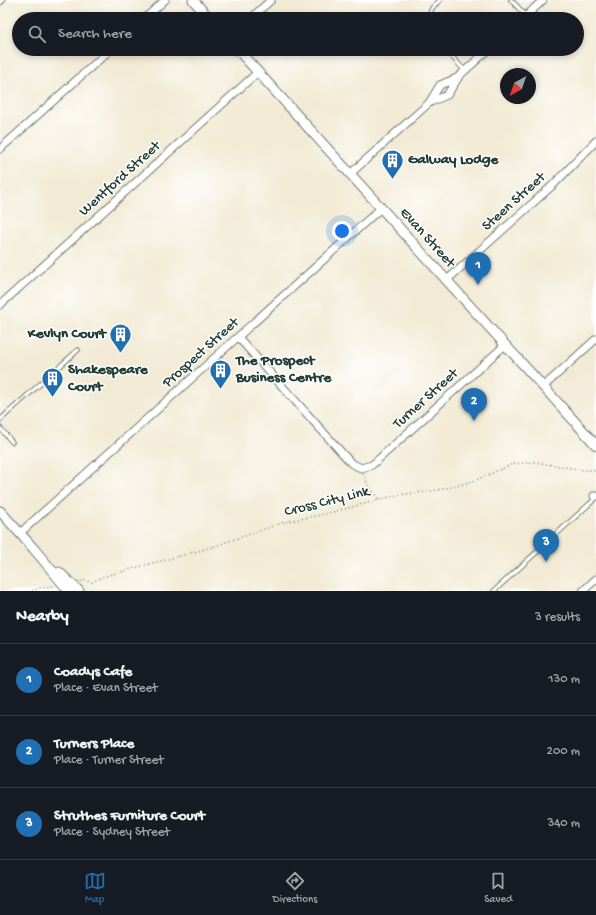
<!DOCTYPE html>
<meta charset="utf-8">
<style>
:root{--surface:#171b24;--page:#242831;--text:#f1f3f6;--muted:#9ea1a6;--line:#363941;--accent:#1f6fb2}
body{margin:0;font-family:"Gochi Hand",sans-serif;background:var(--page);color:var(--text)}
.compass{position:absolute;left:500px;top:68px;width:36px;height:36px;border-radius:50%;background:var(--surface);box-shadow:0 2px 6px #0003;rotate:220deg}
.you{position:absolute;left:342px;top:231px;width:14px;height:14px;margin:-10px;border:3px solid #fff;border-radius:50%;background:#1a73e8;box-shadow:0 0 0 6px #1a73e833}
.badge{display:grid;place-items:center;width:26px;height:26px;border-radius:50%;background:var(--accent);color:#fff;font-size:13px;font-weight:700}
.pin{position:absolute;translate:-50% -33px;filter:drop-shadow(0 1px 2px #0008)}
.pin::after{content:'';position:absolute;top:21px;width:14px;height:12px;background:inherit;clip-path:polygon(0 0,100% 0,50% 100%)}
.list{margin:0;padding:0;list-style:none}
h2{display:flex;justify-content:space-between;align-items:center;height:52px;margin:0;padding:0 16px;font-size:17px}
h2 small{font-size:13px;font-weight:400;color:var(--muted)}
.list li{display:grid;grid-template-columns:26px 1fr auto;gap:12px;align-items:center;box-sizing:border-box;height:72px;padding:0 16px;border-top:1px solid var(--line)}
.list b{display:block;font-size:15px;white-space:nowrap}
.list p{margin:0;font-size:13px;white-space:nowrap;color:var(--muted)}
.list em{font-size:13px;font-style:normal;color:var(--muted)}
.icon{flex:none;width:22px;height:22px;fill:none;stroke:currentColor;stroke-width:2;stroke-linecap:round;stroke-linejoin:round}
.map{position:relative;flex:none;width:596px;height:591px;overflow:hidden}
.search{position:absolute;background:var(--surface);box-shadow:0 2px 6px #0003;left:12px;right:12px;top:12px;height:44px;display:flex;align-items:center;gap:10px;box-sizing:border-box;padding:0 14px;border-radius:22px;color:var(--muted);font-size:15px}
.sheet{height:268px;background:var(--surface)}
nav{display:flex;justify-content:space-around;align-items:center;box-sizing:border-box;height:56px;border-top:1px solid var(--line);background:var(--surface);font-size:11px;color:var(--muted)}
nav a{display:grid;justify-items:center;gap:2px}
nav .on{color:var(--accent)}
.map>svg:first-child{display:block}
.lines{fill:none;stroke-linecap:round;stroke-linejoin:round}
.service-casing{stroke:#697a6c;stroke-width:5.5}
.minor-casing{stroke:#697a6c;stroke-width:9}
.tertiary-casing{stroke:#697a6c;stroke-width:11}
.path{stroke:#697a6c;stroke-width:1.5;stroke-dasharray:1 3;stroke-linecap:butt}
.service{stroke:#fff;stroke-width:3.5}
.minor{stroke:#fff;stroke-width:7}
.tertiary{stroke:#fff;stroke-width:9}
.labels{text-anchor:middle;dominant-baseline:central;stroke-width:3;stroke-linejoin:round;paint-order:stroke}
.poi-label{font-size:15px;font-weight:bold;fill:#1f3d34;stroke:#fff;text-anchor:start}
.street-label{font-size:15px;fill:#1f3d34;stroke:#fff}
</style>
<div class="map">
<svg width="596" height="591" viewBox="0 0 596 591">
<rect width="100%" height="100%" fill="#fff"/>
<filter id="ink" filterUnits="userSpaceOnUse"><feTurbulence type="fractalNoise" baseFrequency=".025" numOctaves="2"/><feDisplacementMap in="SourceGraphic" scale="8" xChannelSelector="R" yChannelSelector="G"/><feConvolveMatrix kernelMatrix="1 2 1 2 8 2 1 2 1" color-interpolation-filters="sRGB"/></filter>
<filter id="wash" filterUnits="userSpaceOnUse"><feTurbulence type="fractalNoise" baseFrequency=".012" numOctaves="4" result="noise"/><feDisplacementMap in="SourceGraphic" scale="16" xChannelSelector="R" yChannelSelector="G"/><feGaussianBlur stdDeviation="0.9" result="paint"/><feColorMatrix in="noise" values="0 0 0 0 0 0 0 0 0 0 0 0 0 0 0 0 0 1.4 0 .05"/><feComposite in="paint" operator="in"/></filter>
<g filter="url(#wash)">
<rect width="100%" height="100%" fill="#f2ead4"/>
</g>
<g filter="url(#ink)">
<g class="lines">
<defs>
<g id="service">
<polyline points="511,0 526,16"/>
<polyline points="428,19 432,8 440,0"/>
<polyline points="445,49 465,71"/>
<polyline points="0,420 78,350"/>
<polyline points="0,428 12,442"/>
<polyline points="494,591 596,498"/>
</g>
<g id="minor">
<polyline points="0,1 1,0"/>
<polyline points="144,19 165,0"/>
<polyline points="250,19 271,0"/>
<polyline points="523,19 543,0"/>
<polyline points="431,102 447,95 458,78"/>
<polyline points="0,149 111,49"/>
<polyline points="350,174 429,103 440,85 457,78 489,49"/>
<polyline points="447,280 553,185 596,141"/>
<polyline points="0,305 258,72"/>
<polyline points="238,337 351,463 361,468 372,465 505,345"/>
<polyline points="543,387 596,339"/>
<polyline points="594,496 596,496"/>
<polyline points="20,533 381,208"/>
<polyline points="583,591 596,579"/>
</g>
<g id="tertiary">
<polyline points="193,0 210,19"/>
<polyline points="237,49 596,445"/>
<polyline points="0,511 34,549 69,591"/>
<polyline points="59,572 79,591"/>
</g>
</defs>
<use href="#service" class="service-casing"/>
<use href="#minor" class="minor-casing"/>
<use href="#tertiary" class="tertiary-casing"/>
<g class="path">
<path d="M 363,474 C 365,482 374,491 378,499"/>
<polyline points="81,582 82,580 92,582 102,577 209,548 285,522 325,514 398,495 432,491 452,487 476,480 513,464 534,462 584,470 596,470"/>
<polyline points="32,591 40,588 53,586"/>
</g>
<use href="#service" class="service"/>
<use href="#minor" class="minor"/>
<use href="#tertiary" class="tertiary"/>
</g>
</g>
<defs>
<symbol id="building-pin" viewBox="-11 -11 22 30"><path d="M0 17L-7.5 6A9.5 9.5 0 1 1 7.5 6Z" fill="#1f6fb2" stroke="#fff"/><path d="M-4-6H4V6H1V3H-1V6H-4ZM-2.5-4.3h1.7v1.8h-1.7ZM.8-4.3h1.7v1.8H.8ZM-2.5-1h1.7V.8h-1.7ZM.8-1h1.7V.8H.8Z" fill="#fff"/></symbol>
</defs>
<g fill-rule="evenodd">
<use href="#building-pin" x="380" y="148" width="25" height="34"/>
<use href="#building-pin" x="108" y="322" width="25" height="34"/>
<use href="#building-pin" x="208" y="358" width="25" height="34"/>
<use href="#building-pin" x="40" y="366" width="25" height="34"/>
</g>
<g class="labels">
<g class="poi-label">
<text x="408" y="160">Galway Lodge</text>
<text x="106" y="334" text-anchor="end">Kevlyn Court</text>
<text x="236" y="361">The Prospect<tspan x="236" dy="17">Business Centre</tspan></text>
<text x="68" y="370">Shakespeare<tspan x="68" dy="17">Court</tspan></text>
</g>
<g class="street-label">
<text transform="translate(120 179) rotate(-42)">Wentford Street</text>
<text transform="translate(514 202) rotate(-42)">Steen Street</text>
<text transform="translate(427 238) rotate(48)">Evan Street</text>
<text transform="translate(201 353) rotate(-42)">Prospect Street</text>
<text transform="translate(426 399) rotate(-42)">Turner Street</text>
<text transform="translate(327 502) rotate(-14)">Cross City Link</text>
</g>
</g>
</svg>
<svg class="compass" viewBox="-18 -18 36 36"><path d="M0-13l5 13h-10z" fill="#e53935"/><path d="M0 13l5-13h-10z" fill="#9ea1a6"/></svg>
<div class="you"></div>
<div class="pin badge" style="left:478px;top:285px">1</div>
<div class="pin badge" style="left:474px;top:421px">2</div>
<div class="pin badge" style="left:546px;top:562px">3</div>
<div class="search"><svg class="icon" aria-label="search" viewBox="0 0 24 24"><circle cx="10" cy="10" r="6"/><path d="M15 15l6 6"/></svg>Search here</div>
</div>
<section class="sheet">
<h2>Nearby<small>3 results</small></h2>
<ul class="list">
<li><span class="badge">1</span><div><b>Coadys Cafe</b><p>Place · Evan Street</p></div><em>130 m</em></li>
<li><span class="badge">2</span><div><b>Turners Place</b><p>Place · Turner Street</p></div><em>200 m</em></li>
<li><span class="badge">3</span><div><b>Struthes Furniture Court</b><p>Place · Sydney Street</p></div><em>340 m</em></li>
</ul>
</section>
<nav>
<a class="on"><svg class="icon" aria-label="map" viewBox="0 0 24 24"><path d="M3 6l6-2 6 2 6-2v14l-6 2-6-2-6 2zM9 4v14M15 6v14"/></svg>Map</a>
<a><svg class="icon" aria-label="directions" viewBox="0 0 24 24"><path d="M12 3l9 9-9 9-9-9zM9 14v-3h6M13 9l2 2-2 2"/></svg>Directions</a>
<a><svg class="icon" aria-label="saved" viewBox="0 0 24 24"><path d="M7 4h10v16l-5-4-5 4z"/></svg>Saved</a>
</nav>
